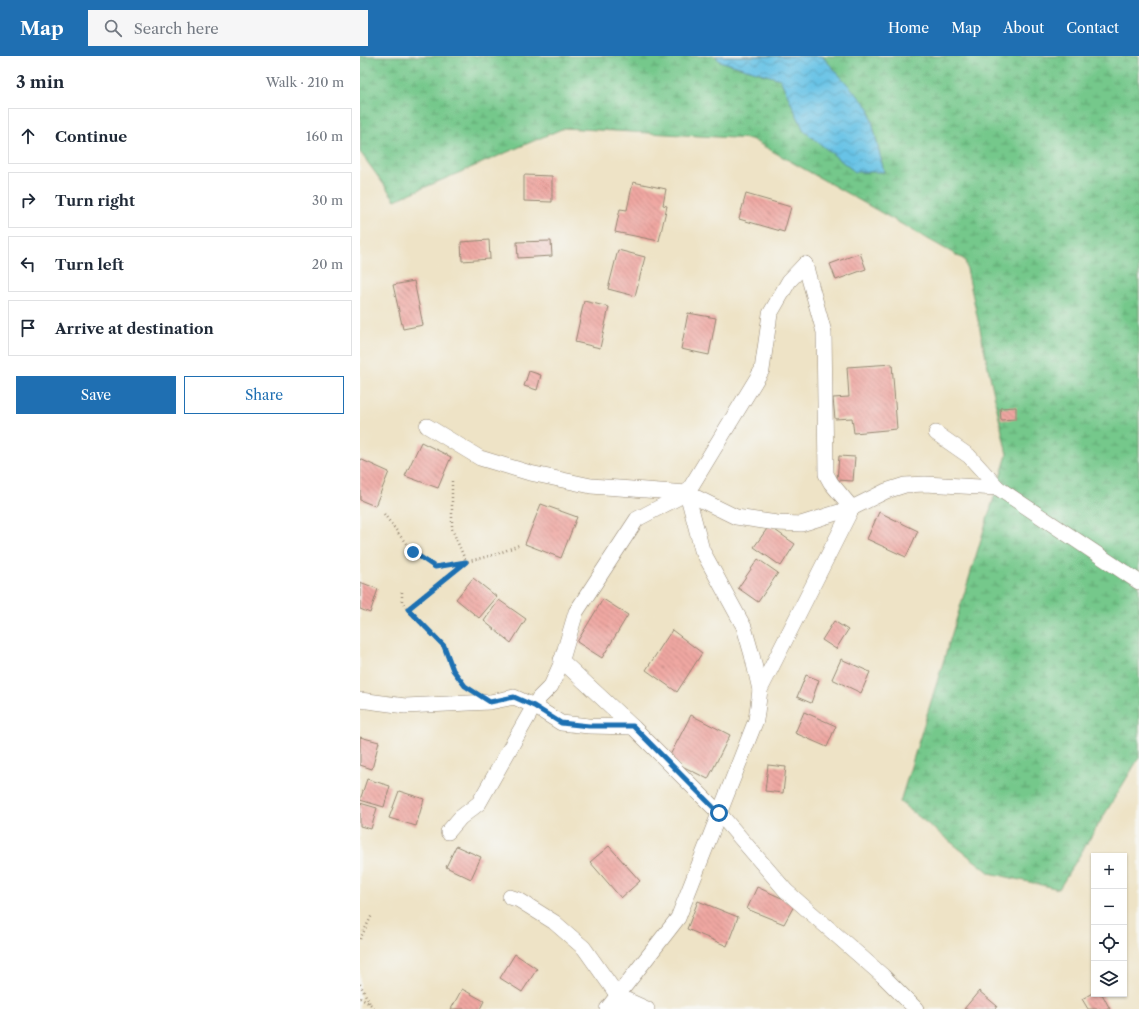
<!DOCTYPE html>
<meta charset="utf-8">
<style>
:root{--surface:#fff;--page:#f6f6f7;--text:#1f2937;--muted:#747a83;--line:#e0e1e3;--accent:#1f6fb2}
body{margin:0;font-family:"Libre Caslon Text",serif;background:var(--page);color:var(--text)}
.controls{position:absolute;right:12px;bottom:12px;display:grid;overflow:hidden;border-radius:0px;box-shadow:0 1px 3px #0004}
.controls button{width:36px;height:36px;display:grid;place-items:center;padding:0;border:0;border-bottom:1px solid var(--line);background:var(--surface);color:var(--text);font:20px sans-serif}
.stop{position:absolute;width:12px;height:12px;margin:-9px;border:3px solid #1f6fb2;border-radius:50%;background:#fff}
.stop.end{background:#1f6fb2;border-color:#fff;box-shadow:0 1px 4px #0008}
.list{margin:0;padding:0;list-style:none}
h2{display:flex;justify-content:space-between;align-items:center;height:52px;margin:0;padding:0 16px;font-size:17px}
h2 small{font-size:13px;font-weight:400;color:var(--muted)}
.list li{display:grid;grid-template-columns:26px 1fr auto;gap:12px;align-items:center;box-sizing:border-box;height:56px;margin:0 8px 8px;padding:0 8px;border:1px solid var(--line);border-radius:0px}
.list b{display:block;font-size:15px;white-space:nowrap}
.list em{font-size:13px;font-style:normal;color:var(--muted)}
.actions{display:flex;gap:8px;padding:12px 16px}
.actions a{flex:1;padding:9px 0;border:1px solid var(--accent);border-radius:0px;text-align:center;font-size:14px;color:var(--accent)}
.actions .main{background:var(--accent);color:#fff}
.icon{flex:none;width:22px;height:22px;fill:none;stroke:currentColor;stroke-width:2;stroke-linecap:round;stroke-linejoin:round}
.map{position:relative;flex:none;width:779px;height:953px;overflow:hidden}
header{display:flex;align-items:center;gap:24px;box-sizing:border-box;height:56px;padding:0 20px;background:var(--accent);color:#fff}
header strong{font-size:19px}
nav{display:flex;gap:22px;margin-inline-start:auto;font-size:14px}
.search{width:280px;height:36px;background:var(--page);display:flex;align-items:center;gap:10px;box-sizing:border-box;padding:0 14px;border-radius:0px;color:var(--muted);font-size:15px}
main{display:flex}
aside{flex:1;background:var(--surface)}
.map>svg:first-child{display:block}
.wetland{fill:url(#wetland-marsh);stroke:#587954}
.water{fill:url(#water-waves);stroke:#527682}
.building{fill:url(#building-back-hatch)}
.lines{fill:none;stroke-linecap:round;stroke-linejoin:round}
.minor-casing{stroke:#948672;stroke-width:16}
.path{stroke:#948672;stroke-width:2.5;stroke-dasharray:1 3;stroke-linecap:butt}
.minor{stroke:#fff;stroke-width:15}
.route{stroke:#1f6fb2;stroke-width:5}
</style>
<header>
<strong>Map</strong>
<div class="search"><svg class="icon" aria-label="search" viewBox="0 0 24 24"><circle cx="10" cy="10" r="6"/><path d="M15 15l6 6"/></svg>Search here</div>
<nav><a>Home</a><a>Map</a><a>About</a><a>Contact</a></nav>
</header>
<main>
<aside>
<h2>3 min<small>Walk · 210 m</small></h2>
<ul class="list">
<li><svg class="icon" aria-label="ahead" viewBox="0 0 24 24"><path d="M12 20V5M6 11l6-6 6 6"/></svg><div><b>Continue</b></div><em>160 m</em></li>
<li><svg class="icon" aria-label="right" viewBox="0 0 24 24"><path d="M7 20v-9h11M14 6l5 5-5 5"/></svg><div><b>Turn right</b></div><em>30 m</em></li>
<li><svg class="icon" aria-label="left" viewBox="0 0 24 24"><path d="M17 20v-9H6M10 6l-5 5 5 5"/></svg><div><b>Turn left</b></div><em>20 m</em></li>
<li><svg class="icon" aria-label="arrive" viewBox="0 0 24 24"><path d="M6 21V4h12l-3 4 3 4H6"/></svg><div><b>Arrive at destination</b></div></li>
</ul>
<div class="actions"><a class="main">Save</a><a>Share</a></div>
</aside>
<div class="map">
<svg width="779" height="953" viewBox="0 0 779 953">
<defs>
<pattern id="wetland-marsh" width="20" height="14" patternUnits="userSpaceOnUse"><rect width="20" height="14" fill="#74c88b"/><path d="M1 5h8M5 5V1M11 12h8M15 12V8" fill="none" stroke="#60a371"/></pattern>
<pattern id="water-waves" width="16" height="10" patternUnits="userSpaceOnUse"><rect width="16" height="10" fill="#68c3e6"/><path d="M0 5q4-4 8 0t8 0" fill="none" stroke="#579fba"/></pattern>
<pattern id="building-back-hatch" width="6" height="6" patternUnits="userSpaceOnUse"><rect width="6" height="6" fill="#efa7a2"/><path d="M-1 5l2 2M0 0l6 6M5-1l2 2" fill="none" stroke="#c38883"/></pattern>
</defs>
<rect width="100%" height="100%" fill="#f6f6f2"/>
<filter id="ink" filterUnits="userSpaceOnUse"><feTurbulence type="fractalNoise" baseFrequency=".025" numOctaves="2"/><feDisplacementMap in="SourceGraphic" scale="8" xChannelSelector="R" yChannelSelector="G"/><feConvolveMatrix kernelMatrix="1 2 1 2 8 2 1 2 1" color-interpolation-filters="sRGB"/></filter>
<filter id="wash" filterUnits="userSpaceOnUse"><feTurbulence type="fractalNoise" baseFrequency=".012" numOctaves="4" result="noise"/><feDisplacementMap in="SourceGraphic" scale="16" xChannelSelector="R" yChannelSelector="G"/><feGaussianBlur stdDeviation="0.9" result="paint"/><feColorMatrix in="noise" values="0 0 0 0 0 0 0 0 0 0 0 0 0 0 0 0 0 1.4 0 .05"/><feComposite in="paint" operator="in"/></filter>
<g filter="url(#wash)">
<rect width="100%" height="100%" fill="#eee3c6"/>
<polygon class="wetland" points="0,0 779,0 779,702 699,833 630,817 540,746 647,399 605,204 391,83 204,72 35,144 0,96"/>
<polygon class="water" points="356,0 462,0 509,52 524,116 495,116 444,75 420,23 359,5"/>
<g id="blocks">
<g class="building">
<polygon points="164,119 192,120 192,146 164,145"/>
<polygon points="273,126 306,133 303,149 307,150 299,185 255,176 260,153 267,154"/>
<polygon points="386,138 431,151 424,176 379,163"/>
<polygon points="129,184 130,203 102,205 101,186"/>
<polygon points="191,185 192,200 158,202 157,186"/>
<polygon points="258,194 285,201 275,240 248,233"/>
<polygon points="500,197 506,213 476,224 470,208"/>
<polygon points="54,225 63,269 43,273 33,229"/>
<polygon points="224,245 249,251 240,292 215,286"/>
<polygon points="328,257 356,262 349,299 321,293"/>
<polygon points="532,308 537,373 494,377 492,362 475,363 473,342 489,341 487,311"/>
<polygon points="169,315 181,319 177,334 164,330"/>
<polygon points="656,351 656,363 641,364 640,352"/>
<polygon points="61,386 91,401 78,432 45,420"/>
<polygon points="479,400 495,401 493,425 477,424"/>
<polygon points="0,403 29,416 15,450 0,444"/>
<polygon points="181,448 217,461 201,502 165,488"/>
<polygon points="519,456 558,475 546,501 507,483"/>
<polygon points="409,470 435,488 421,510 394,491"/>
<polygon points="398,503 418,517 398,546 378,532"/>
<polygon points="113,522 137,541 119,562 96,543"/>
<polygon points="0,526 18,533 10,557 0,553"/>
<polygon points="243,543 268,559 242,602 217,586"/>
<polygon points="139,544 166,563 151,587 124,565"/>
<polygon points="474,565 488,574 476,593 462,584"/>
<polygon points="312,574 342,597 317,636 286,614"/>
<polygon points="481,603 510,616 501,637 472,623"/>
<polygon points="446,619 459,624 451,647 437,641"/>
<polygon points="444,656 476,670 467,691 435,677"/>
<polygon points="331,659 370,679 348,723 308,703"/>
<polygon points="0,681 19,686 12,713 0,709"/>
<polygon points="408,709 426,711 423,737 405,735"/>
<polygon points="7,723 30,730 24,751 0,744"/>
<polygon points="39,735 64,743 56,770 29,762"/>
<polygon points="0,747 17,752 11,773 0,770"/>
<polygon points="96,790 121,801 111,823 86,811"/>
<polygon points="249,790 280,825 261,842 230,806"/>
<polygon points="397,831 435,848 424,868 387,853"/>
<polygon points="338,845 378,861 367,890 327,873"/>
<polygon points="155,898 177,913 162,936 140,922"/>
<polygon points="102,933 124,945 120,953 91,953"/>
<polygon points="619,935 637,950 635,953 604,953"/>
<polygon points="734,936 734,938 742,938 750,953 728,953 722,943"/>
</g>
</g>
</g>
<g filter="url(#ink)">
<use href="#blocks" fill-opacity="0" stroke="#948672" stroke-width="1"/>
<g class="lines">
<defs>
<g id="minor">
<polyline points="67,370 120,402 170,417 231,430 327,437 376,461 417,467 441,468 492,452 526,435 545,429 565,428 638,432 779,526"/>
<polyline points="576,377 609,400 638,432"/>
<polyline points="201,604 273,671 359,757 426,835 523,920 556,953"/>
<polyline points="400,634 492,452 471,427 466,418 464,276 445,208"/>
<polyline points="0,644 45,650 130,646 154,641 174,650 201,667 229,670 273,671"/>
<polyline points="88,776 100,762 119,747 174,650 179,642 191,630 200,610 216,556 277,463 327,437 402,314 410,258 429,225 445,208"/>
<polyline points="150,841 159,844 194,866 224,892 258,940 260,949"/>
<polyline points="258,940 287,953"/>
<polyline points="247,953 318,862 396,664 400,634 392,599 384,571 342,494 327,437"/>
</g>
</defs>
<use href="#minor" class="minor-casing"/>
<g class="path">
<polyline points="92,425 92,473 106,506"/>
<polyline points="24,458 53,497 75,511 106,506 137,498 159,489"/>
<polyline points="42,536 42,545 47,553 84,590 93,614 106,631"/>
<polyline points="47,553 106,506"/>
<polyline points="0,883 12,859"/>
<polyline points="0,928 10,948"/>
<polyline points="0,942 10,948 15,953"/>
</g>
<use href="#minor" class="minor"/>
</g>
</g>
<g class="lines" filter="url(#ink)">
<polyline class="route" points="53,496 75,511 106,506 48,553 84,590 93,614 105,630 130,646 154,641 174,650 201,667 229,670 273,670 359,757"/>
</g>
</svg>
<div class="controls">
<button>+</button>
<button>−</button>
<button><svg class="icon" aria-label="locate" viewBox="0 0 24 24"><circle cx="12" cy="12" r="6"/><path d="M12 2v4M12 18v4M2 12h4M18 12h4"/></svg></button>
<button><svg class="icon" aria-label="layers" viewBox="0 0 24 24"><path d="M12 4l9 5-9 5-9-5zM3 14l9 5 9-5"/></svg></button>
</div>
<div class="stop" style="left:359px;top:757px"></div>
<div class="stop end" style="left:53px;top:496px"></div>
</div>
</main>
